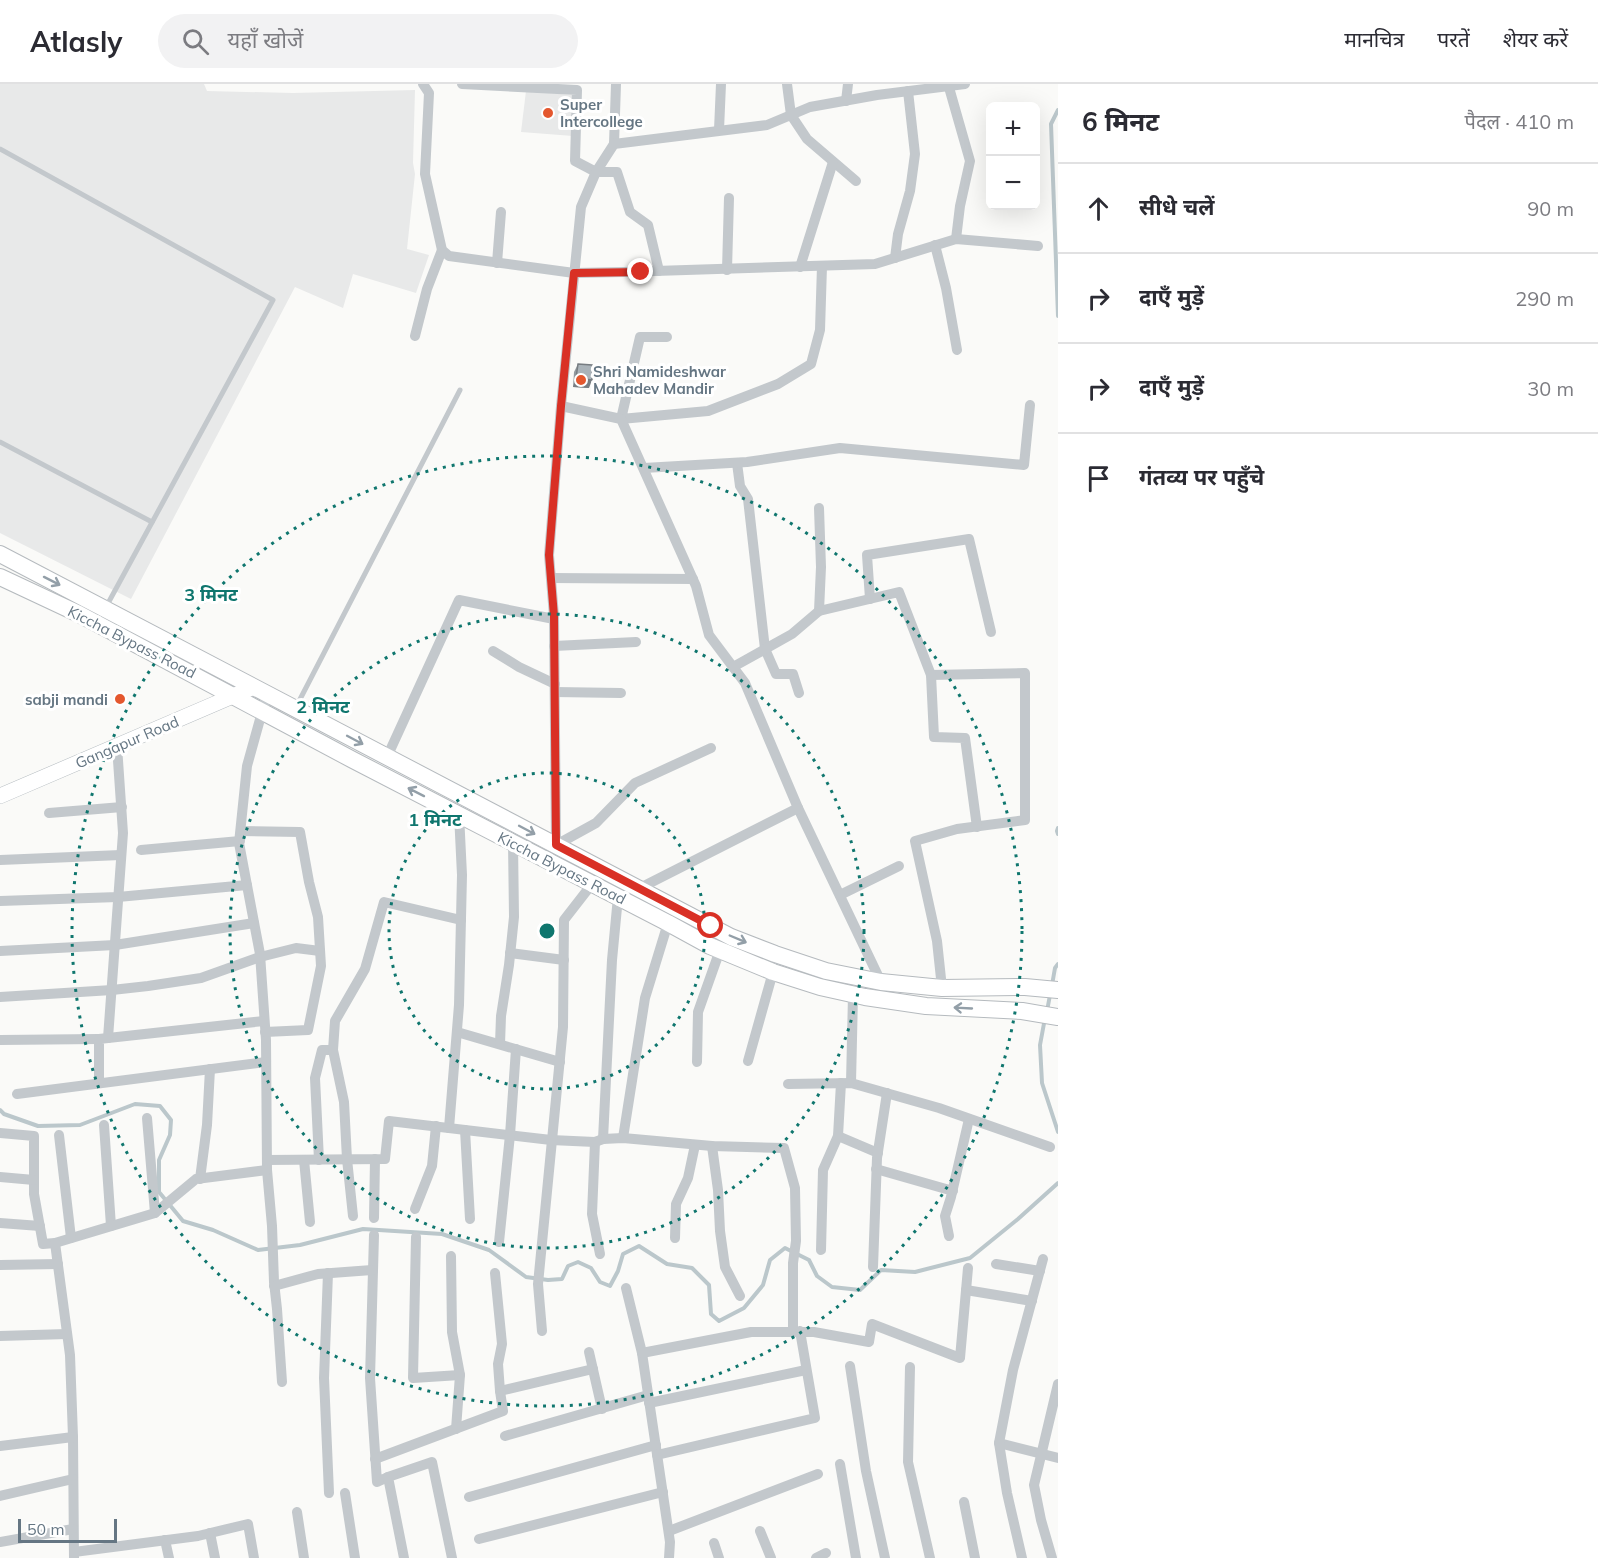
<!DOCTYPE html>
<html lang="hi">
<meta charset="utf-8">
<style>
:root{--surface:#fff;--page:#f2f2f3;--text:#2b2b33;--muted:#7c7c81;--line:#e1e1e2}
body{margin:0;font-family:Mulish,"Noto Sans Devanagari",sans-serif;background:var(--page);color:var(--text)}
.controls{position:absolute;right:18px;top:18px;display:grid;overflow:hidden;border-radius:9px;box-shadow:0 6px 24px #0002}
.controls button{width:54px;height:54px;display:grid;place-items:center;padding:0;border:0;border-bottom:2px solid var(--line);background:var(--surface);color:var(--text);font:30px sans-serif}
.scale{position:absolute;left:18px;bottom:15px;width:99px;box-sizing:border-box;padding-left:6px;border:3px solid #657683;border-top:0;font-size:16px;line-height:21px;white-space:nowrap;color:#657683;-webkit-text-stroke:4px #fff;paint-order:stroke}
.stop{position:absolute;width:18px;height:18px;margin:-14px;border:4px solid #d93025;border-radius:50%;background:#fff}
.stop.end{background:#d93025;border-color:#fff;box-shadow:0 2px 6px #0008}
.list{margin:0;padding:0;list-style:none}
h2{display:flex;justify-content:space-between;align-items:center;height:78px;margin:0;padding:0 24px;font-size:26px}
h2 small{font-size:20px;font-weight:400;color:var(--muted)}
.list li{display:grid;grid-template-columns:39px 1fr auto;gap:18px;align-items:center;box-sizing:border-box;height:90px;padding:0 24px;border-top:2px solid var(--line)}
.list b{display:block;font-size:22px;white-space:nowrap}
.list em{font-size:20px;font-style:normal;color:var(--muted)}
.icon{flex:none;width:33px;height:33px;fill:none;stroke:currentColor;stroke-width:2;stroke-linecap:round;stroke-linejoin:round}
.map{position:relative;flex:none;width:1058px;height:1474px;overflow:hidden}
header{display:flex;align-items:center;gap:36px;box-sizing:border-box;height:84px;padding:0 30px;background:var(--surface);border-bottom:2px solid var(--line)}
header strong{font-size:28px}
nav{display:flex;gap:33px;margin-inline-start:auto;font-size:21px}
.search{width:420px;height:54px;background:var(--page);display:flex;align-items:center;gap:15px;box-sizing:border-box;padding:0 21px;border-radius:33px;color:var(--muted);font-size:22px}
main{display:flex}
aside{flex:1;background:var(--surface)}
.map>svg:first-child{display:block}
.built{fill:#e8e9e9}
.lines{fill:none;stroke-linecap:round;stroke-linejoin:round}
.stream{stroke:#bbc7cb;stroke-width:4}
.secondary-casing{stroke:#b3babf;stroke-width:16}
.primary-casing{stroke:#b5babe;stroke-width:18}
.lane{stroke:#c3c8cc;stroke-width:5}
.street{stroke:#c3c8cc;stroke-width:10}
.secondary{stroke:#fff;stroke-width:15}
.primary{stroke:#fff;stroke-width:16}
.wall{fill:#929a9f}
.shaded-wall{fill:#777d82}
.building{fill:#aab3b9;stroke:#777d82;stroke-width:1.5}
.oneway{stroke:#939fa8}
.route{stroke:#d93025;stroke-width:8}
.ring{fill:none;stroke:#0f766e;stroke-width:3;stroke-dasharray:3 6}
.poi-dot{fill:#e4572e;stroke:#fff;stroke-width:2}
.labels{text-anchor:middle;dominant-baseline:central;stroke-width:6;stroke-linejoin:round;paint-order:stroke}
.poi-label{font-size:15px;font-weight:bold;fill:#657683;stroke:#fff;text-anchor:start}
.street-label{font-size:15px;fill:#657683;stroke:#fff}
.centre{fill:#0f766e;stroke:#fff;stroke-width:3}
.ring-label{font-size:18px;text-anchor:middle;font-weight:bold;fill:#0f766e;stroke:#fff;stroke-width:6;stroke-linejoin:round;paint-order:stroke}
</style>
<header>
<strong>Atlasly</strong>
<div class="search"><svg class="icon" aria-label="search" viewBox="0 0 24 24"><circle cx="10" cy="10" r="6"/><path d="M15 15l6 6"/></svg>यहाँ खोजें</div>
<nav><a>मानचित्र</a><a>परतें</a><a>शेयर करें</a></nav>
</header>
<main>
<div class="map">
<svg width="1058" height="1474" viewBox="0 0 1058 1474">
<rect width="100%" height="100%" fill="#fafaf8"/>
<g class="built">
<polygon points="0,0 204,0 207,7 293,9 415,6 413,79 415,90 407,165 429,171 416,209 353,190 343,224 295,203 131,515 0,449"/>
<polygon points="526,7 572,11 573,52 521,48"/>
</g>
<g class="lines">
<g class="stream">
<polyline points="1058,26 1051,40 1058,232"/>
<polyline points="1058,744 1057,747 1058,750"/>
<polyline points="1052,901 1055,884 1058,880"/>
<polyline points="1047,927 1050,911"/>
<polyline points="1045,934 1040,961 1042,999 1058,1048"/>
<polyline points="0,1026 4,1030 38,1042 80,1041 135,1020 160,1022 171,1036 170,1051 159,1076 159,1108 183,1137 213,1146 258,1166 300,1161 363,1145 442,1150 489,1166 526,1193 548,1196 562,1195 568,1182 578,1178 591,1184 600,1198 610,1202 618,1187 623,1170 639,1162 667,1180 692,1184 709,1201 711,1230 719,1237 744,1224 763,1201 770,1176 785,1164 809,1176 817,1192 832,1203 860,1206 881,1186 915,1188 970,1174 1018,1135 1058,1099"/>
</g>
<defs>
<polyline id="secondary" points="0,712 254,603"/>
<g id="primary">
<polyline points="0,470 731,853 775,870 826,887 881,898 942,904 1025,903 1058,906"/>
<polyline points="0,493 79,530 353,676 668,839 710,862 773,888 820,903 865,913 926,922 1022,927 1058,933"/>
</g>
</defs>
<use href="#secondary" class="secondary-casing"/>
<use href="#primary" class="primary-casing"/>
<g class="lane">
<polyline points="0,65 273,216 106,523"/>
<polyline points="0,358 152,438"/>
<polyline points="296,623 460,306"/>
</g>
<g class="street">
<polyline points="423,0 429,9 425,90 442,166 449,172 574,189 624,188 875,180 956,155 1038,162"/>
<polyline points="462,0 577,6 575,77 596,88 617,88 630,128 648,141 659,187"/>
<polyline points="787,0 791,31 807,55 856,97"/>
<polyline points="948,0 970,77 960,122 956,155"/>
<polyline points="846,17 848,0"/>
<polyline points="719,46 721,0"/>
<polyline points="614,60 616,0"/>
<polyline points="935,161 946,204 957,266"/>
<polyline points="895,174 898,150 910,107 915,70 908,7"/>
<polyline points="497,179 501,128"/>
<polyline points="800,183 833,78"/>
<polyline points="727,186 729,114"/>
<polyline points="415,252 427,205 442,166"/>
<polyline points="667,253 640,253 621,335 708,327 778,300 811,280 820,246 822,182"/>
<polyline points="561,322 621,335 696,502 709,551 745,599 798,724 881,898"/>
<polyline points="737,379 740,402 748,415 765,565 776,590 793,590 799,609"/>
<polyline points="644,384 747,378 840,364 1024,381 1030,321"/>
<polyline points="551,494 693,495"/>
<polyline points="870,515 867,471 969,455 991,548"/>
<polyline points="819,527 821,483 819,424"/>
<polyline points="554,562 636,558"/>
<polyline points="493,567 519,583 555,600"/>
<polyline points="733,583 792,550 819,527 899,508 931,591 1025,589 1025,736 957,745 915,757 937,857 942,904"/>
<polyline points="931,591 934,653 965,654 977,743"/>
<polyline points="555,608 621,609"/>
<polyline points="267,610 247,682 239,759 260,870 266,956 267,1086 272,1142 274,1198 277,1225 282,1298"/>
<polyline points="711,664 635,699 596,739 556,761 554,532 549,471 561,322 581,123 596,88 614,60 767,41 810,23 877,11 965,0"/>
<polyline points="387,673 459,516 554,535"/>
<polyline points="49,729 122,723"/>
<polyline points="241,747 300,748 309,798 318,833 321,882 308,946 265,948"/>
<polyline points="141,766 240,757"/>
<polyline points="0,776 121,771"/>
<polyline points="640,804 798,724"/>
<polyline points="840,811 899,782"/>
<polyline points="0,817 118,813 247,801"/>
<polyline points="0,867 115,861 254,839"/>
<polyline points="510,869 564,876"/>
<polyline points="0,913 112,906 148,902 201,894 260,873 296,864 320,867"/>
<polyline points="457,948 560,978"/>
<polyline points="108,954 264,937"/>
<polyline points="0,956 99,955"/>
<polyline points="500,960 501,932 509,881 514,833 513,759"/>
<polyline points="748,977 773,888"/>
<polyline points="697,978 698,928 720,866"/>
<polyline points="99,999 99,955 108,954 123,749 117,662"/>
<polyline points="851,999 853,911"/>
<polyline points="788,1000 851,999 939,1024 1050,1063"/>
<polyline points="17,1010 266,978"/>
<polyline points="147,1034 155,1129"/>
<polyline points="104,1041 111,1142"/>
<polyline points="449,1044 459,921 462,791 459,730"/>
<polyline points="465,1046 470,1135"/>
<polyline points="0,1049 34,1052 34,1110 43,1160 55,1159 155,1129 196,1095 267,1086"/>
<polyline points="59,1051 71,1154"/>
<polyline points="838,1052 878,1069"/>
<polyline points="623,1054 645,914 668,839"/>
<polyline points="603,1055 612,876 618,813"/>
<polyline points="595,1058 592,1130 600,1170"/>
<polyline points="712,1062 718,1106 720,1147 725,1183 740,1212"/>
<polyline points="267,1076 385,1075 389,1037 551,1056 595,1058 603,1055 623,1054 712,1062 784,1064 795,1104 796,1157 793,1179 793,1247"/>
<polyline points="304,1076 310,1138"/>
<polyline points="319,1076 315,994 322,966 333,966"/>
<polyline points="876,1085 953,1107"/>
<polyline points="0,1093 34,1096"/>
<polyline points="200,1095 207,1041 210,985"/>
<polyline points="415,1125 432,1082 436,1042"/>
<polyline points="353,1132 347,1075 344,1018 333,966 335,937 365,885 384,818 461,836"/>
<polyline points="374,1134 375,1075"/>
<polyline points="0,1139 40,1142"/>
<polyline points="374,1151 370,1294 377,1398 388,1393"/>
<polyline points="949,1152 945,1132 951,1113 969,1035"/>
<polyline points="416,1153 413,1294 460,1291"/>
<polyline points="675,1154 676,1120 688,1094 695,1061"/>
<polyline points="499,1158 510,1051 516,965"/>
<polyline points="55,1159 70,1271 73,1353 74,1474"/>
<polyline points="821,1166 823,1086 838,1052 841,999"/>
<polyline points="451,1172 452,1248 460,1291 456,1345"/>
<polyline points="996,1180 1040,1187"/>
<polyline points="0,1181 58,1180"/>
<polyline points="873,1183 877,1074 887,1009"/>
<polyline points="328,1189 324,1294 329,1409"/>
<polyline points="274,1202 318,1190 372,1186"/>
<polyline points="626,1204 642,1269 670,1458 669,1474"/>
<polyline points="966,1206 1032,1217"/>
<polyline points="542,1247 538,1200 563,943 564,836 592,800"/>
<polyline points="0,1252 67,1250"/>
<polyline points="589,1268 602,1325"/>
<polyline points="642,1269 751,1248 814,1248 869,1258 872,1240 960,1274 968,1184"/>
<polyline points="850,1282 866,1387 885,1474"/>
<polyline points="910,1283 908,1378 930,1474"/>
<polyline points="500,1307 593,1285"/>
<polyline points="649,1319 806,1286"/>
<polyline points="505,1352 648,1311"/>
<polyline points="999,1359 1058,1374"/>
<polyline points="0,1362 73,1353"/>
<polyline points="657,1371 815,1334 800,1247"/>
<polyline points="375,1375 503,1327 500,1307 498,1280 502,1260 495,1189"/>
<polyline points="840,1380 856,1474"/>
<polyline points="345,1409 355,1474"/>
<polyline points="0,1412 73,1395"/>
<polyline points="469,1413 656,1361"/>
<polyline points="964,1418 975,1474"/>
<polyline points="297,1428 304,1474"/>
<polyline points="669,1447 818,1390"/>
<polyline points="760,1447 771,1474"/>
<polyline points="210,1449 215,1474"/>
<polyline points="479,1455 663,1408"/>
<polyline points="165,1456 169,1474"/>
<polyline points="0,1458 73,1445"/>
<polyline points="714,1459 719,1474"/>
<polyline points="74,1468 198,1452 248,1440 254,1474"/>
<polyline points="404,1474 388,1393 432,1378 452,1474"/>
<polyline points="816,1474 826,1469"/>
<polyline points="1022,1474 1007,1409 999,1359 1013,1286 1043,1175"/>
<polyline points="1052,1474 1041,1436 1034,1401 1058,1300"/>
</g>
<use href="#secondary" class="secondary"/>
<use href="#primary" class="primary"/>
</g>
<polygon class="wall" points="578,280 589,304 573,303 574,288"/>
<polygon class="shaded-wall" points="576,294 592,296 589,304 573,303"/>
<polygon class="building" points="578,280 592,281 592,296 576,294"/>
<defs><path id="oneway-shaft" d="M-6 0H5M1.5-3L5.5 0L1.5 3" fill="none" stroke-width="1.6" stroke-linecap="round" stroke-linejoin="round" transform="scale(1.5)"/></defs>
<g class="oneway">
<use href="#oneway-shaft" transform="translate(52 497) rotate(27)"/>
<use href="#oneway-shaft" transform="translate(355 656) rotate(28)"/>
<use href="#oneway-shaft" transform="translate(416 708) rotate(-153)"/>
<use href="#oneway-shaft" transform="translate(527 746) rotate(28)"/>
<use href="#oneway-shaft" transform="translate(738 855) rotate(23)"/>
<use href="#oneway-shaft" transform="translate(963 924) rotate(-177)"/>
</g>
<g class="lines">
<polyline class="route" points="641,188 574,189 561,322 549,471 554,532 556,761 711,842"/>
</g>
<g class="ring">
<circle cx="547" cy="847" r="158"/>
<circle cx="547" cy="847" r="317"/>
<circle cx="547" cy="847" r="475"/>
</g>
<g class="poi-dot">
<circle cx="548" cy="29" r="6"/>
<circle cx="581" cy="296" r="6"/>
<circle cx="120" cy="615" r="6"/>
</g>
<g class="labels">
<g class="poi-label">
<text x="560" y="20">Super<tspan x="560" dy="17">Intercollege</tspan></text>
<text x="593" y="287">Shri Namideshwar<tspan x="593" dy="17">Mahadev Mandir</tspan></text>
<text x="108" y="615" text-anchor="end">sabji mandi</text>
</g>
<g class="street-label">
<text transform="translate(132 558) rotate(27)">Kiccha Bypass Road</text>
<text transform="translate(127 658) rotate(-23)">Gangapur Road</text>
<text transform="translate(562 784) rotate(27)">Kiccha Bypass Road</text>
</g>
</g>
<circle cx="547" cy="847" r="9" class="centre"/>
<g class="ring-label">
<text x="211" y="517">3 मिनट</text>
<text x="323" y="629">2 मिनट</text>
<text x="435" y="742">1 मिनट</text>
</g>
</svg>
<div class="controls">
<button>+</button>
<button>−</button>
</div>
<div class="scale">50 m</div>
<div class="stop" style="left:711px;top:842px"></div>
<div class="stop end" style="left:641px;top:188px"></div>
</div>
<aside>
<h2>6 मिनट<small>पैदल · 410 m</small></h2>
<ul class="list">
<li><svg class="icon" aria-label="ahead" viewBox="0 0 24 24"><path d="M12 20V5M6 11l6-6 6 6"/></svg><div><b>सीधे चलें</b></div><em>90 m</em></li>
<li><svg class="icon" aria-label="right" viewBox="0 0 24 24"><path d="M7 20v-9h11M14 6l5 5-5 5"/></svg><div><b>दाएँ मुड़ें</b></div><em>290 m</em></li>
<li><svg class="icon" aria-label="right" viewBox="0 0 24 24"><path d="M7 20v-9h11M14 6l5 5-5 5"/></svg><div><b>दाएँ मुड़ें</b></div><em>30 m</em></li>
<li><svg class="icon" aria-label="arrive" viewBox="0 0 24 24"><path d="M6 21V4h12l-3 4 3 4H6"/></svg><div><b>गंतव्य पर पहुँचे</b></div></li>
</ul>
</aside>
</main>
